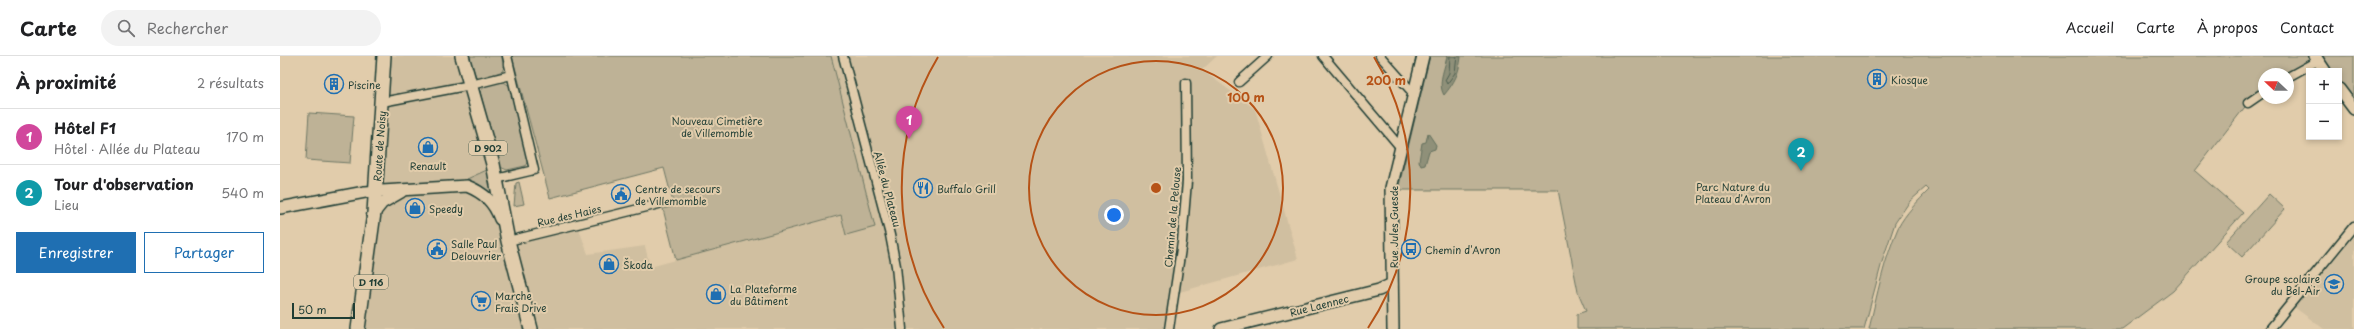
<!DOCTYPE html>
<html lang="fr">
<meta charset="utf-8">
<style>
:root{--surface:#fff;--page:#f2f2f2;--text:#202124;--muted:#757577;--line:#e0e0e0;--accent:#1f6fb2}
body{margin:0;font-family:"Playpen Sans",sans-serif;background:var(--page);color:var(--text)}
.controls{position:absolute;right:12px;top:12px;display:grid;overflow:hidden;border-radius:0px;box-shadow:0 2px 6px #0003}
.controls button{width:36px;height:36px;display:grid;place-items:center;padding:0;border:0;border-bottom:1px solid var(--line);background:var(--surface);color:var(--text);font:20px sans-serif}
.compass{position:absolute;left:1978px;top:12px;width:36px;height:36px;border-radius:50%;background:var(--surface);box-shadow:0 2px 6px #0003;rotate:292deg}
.scale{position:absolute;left:12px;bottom:10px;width:63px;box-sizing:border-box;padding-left:4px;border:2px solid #1f3d34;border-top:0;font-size:11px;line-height:14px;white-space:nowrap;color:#1f3d34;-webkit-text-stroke:3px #e1ccab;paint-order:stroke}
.you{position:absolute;left:834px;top:159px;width:14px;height:14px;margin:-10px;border:3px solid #fff;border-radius:50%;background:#1a73e8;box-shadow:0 0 0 6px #1a73e833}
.badge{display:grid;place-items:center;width:26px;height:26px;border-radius:50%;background:var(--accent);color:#fff;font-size:13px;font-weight:700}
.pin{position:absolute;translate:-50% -33px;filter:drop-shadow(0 1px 2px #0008)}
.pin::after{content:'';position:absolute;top:21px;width:14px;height:12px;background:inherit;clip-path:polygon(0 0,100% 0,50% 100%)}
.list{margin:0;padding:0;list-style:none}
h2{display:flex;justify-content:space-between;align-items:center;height:52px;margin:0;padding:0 16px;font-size:17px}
h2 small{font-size:13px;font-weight:400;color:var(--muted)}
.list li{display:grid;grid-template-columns:26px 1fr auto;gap:12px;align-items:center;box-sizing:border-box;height:56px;padding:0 16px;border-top:1px solid var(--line)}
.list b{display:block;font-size:15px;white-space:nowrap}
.list p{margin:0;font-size:13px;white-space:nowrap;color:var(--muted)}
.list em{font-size:13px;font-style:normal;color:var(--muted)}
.actions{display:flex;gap:8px;padding:12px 16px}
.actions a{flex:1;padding:9px 0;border:1px solid var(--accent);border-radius:0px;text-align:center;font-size:14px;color:var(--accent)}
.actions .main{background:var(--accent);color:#fff}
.icon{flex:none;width:22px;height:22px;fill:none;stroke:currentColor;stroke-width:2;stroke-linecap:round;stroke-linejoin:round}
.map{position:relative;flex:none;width:2074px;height:273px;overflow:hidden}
header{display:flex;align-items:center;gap:24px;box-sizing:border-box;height:56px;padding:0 20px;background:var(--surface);border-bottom:1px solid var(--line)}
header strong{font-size:19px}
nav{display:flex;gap:22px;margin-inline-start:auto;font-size:14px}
.search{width:280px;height:36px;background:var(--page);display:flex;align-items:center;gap:10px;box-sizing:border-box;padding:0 14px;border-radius:22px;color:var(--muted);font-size:15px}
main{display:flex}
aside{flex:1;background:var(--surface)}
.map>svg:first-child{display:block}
.built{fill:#d0bfa0}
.green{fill:#beb296;stroke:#6e7865}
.water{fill:#8f9079;stroke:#626f5d}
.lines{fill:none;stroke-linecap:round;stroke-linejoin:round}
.shore{stroke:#4c5e50;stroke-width:1}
.street-casing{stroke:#1f3d34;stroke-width:11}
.secondary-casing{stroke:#1f3d34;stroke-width:14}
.primary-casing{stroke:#1f3d34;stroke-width:16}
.street{stroke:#e1ccab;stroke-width:8}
.secondary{stroke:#e1ccab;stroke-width:11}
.primary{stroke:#e1ccab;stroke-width:13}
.ring{fill:none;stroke:#b65216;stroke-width:2}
.labels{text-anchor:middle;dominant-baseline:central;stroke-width:4;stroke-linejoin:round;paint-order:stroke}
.shield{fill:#e1ccab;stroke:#596858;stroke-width:1}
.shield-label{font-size:9px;font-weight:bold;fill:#1f3d34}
.poi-label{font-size:10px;fill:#1f3d34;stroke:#e1ccab;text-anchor:start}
.park-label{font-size:10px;fill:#274339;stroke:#e1ccab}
.street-label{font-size:10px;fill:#1f3d34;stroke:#e1ccab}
.centre{fill:#b65216;stroke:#e1ccab;stroke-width:2}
.ring-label{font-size:12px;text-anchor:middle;font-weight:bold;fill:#b65216;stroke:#e1ccab;stroke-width:4;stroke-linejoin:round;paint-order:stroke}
</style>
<header>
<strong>Carte</strong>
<div class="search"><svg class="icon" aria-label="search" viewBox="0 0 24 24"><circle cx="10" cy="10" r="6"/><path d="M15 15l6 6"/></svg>Rechercher</div>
<nav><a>Accueil</a><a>Carte</a><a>À propos</a><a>Contact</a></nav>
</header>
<main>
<aside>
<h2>À proximité<small>2 résultats</small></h2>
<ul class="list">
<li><span class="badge" style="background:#d1479c">1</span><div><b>Hôtel F1</b><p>Hôtel · Allée du Plateau</p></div><em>170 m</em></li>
<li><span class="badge" style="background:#0f9aa8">2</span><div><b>Tour d'observation</b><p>Lieu</p></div><em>540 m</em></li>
</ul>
<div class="actions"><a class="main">Enregistrer</a><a>Partager</a></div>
</aside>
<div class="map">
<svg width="2074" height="273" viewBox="0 0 2074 273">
<rect width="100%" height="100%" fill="#e1ccab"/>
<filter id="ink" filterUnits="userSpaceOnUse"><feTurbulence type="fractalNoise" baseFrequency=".025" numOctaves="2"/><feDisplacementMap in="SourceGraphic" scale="8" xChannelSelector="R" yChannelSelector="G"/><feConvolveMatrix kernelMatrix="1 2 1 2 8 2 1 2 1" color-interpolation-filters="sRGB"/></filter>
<g filter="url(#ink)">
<g class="built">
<polygon points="104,0 178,0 237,188 299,173 308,198 365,190 370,211 562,159 490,0 937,0 922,14 975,53 1018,203 889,239 883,273 81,273"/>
<polygon points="2074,180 2074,273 2044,273 2014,251"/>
</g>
<g class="green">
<polygon points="189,0 222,0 223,15 200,23 196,21"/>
<polygon points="232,0 551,0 595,171 566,179 561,159 396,204 383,153 394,150 384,112 270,142"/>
<path d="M 1150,0 L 2074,0 L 2074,53 L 2059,33 L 2059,15 L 2045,15 L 2037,5 L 2008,18 L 1984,18 L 1984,36 L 1968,47 L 1915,115 L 1963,157 L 1893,235 L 1842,273 L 1589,273 C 1597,239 1604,204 1618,172 C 1625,158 1638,145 1649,134 L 1646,131 L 1630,145 L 1615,167 L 1602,206 L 1584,273 L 1297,273 L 1297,258 L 1306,255 L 1298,236 L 1278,134 L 1118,134 Z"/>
<polygon points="222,25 230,30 248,105 245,110 227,114 220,111 200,36 205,30"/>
<polygon points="29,57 74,60 70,107 26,104"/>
<polygon points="209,113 214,140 200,129 187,123"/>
<polygon points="239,126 244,148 234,150 236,127"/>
<polygon points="1989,138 2005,153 1962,201 1946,186"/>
</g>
<g class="water">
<path d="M 1167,0 L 1181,1 C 1179,17 1175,26 1164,39 C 1157,27 1165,13 1167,0 Z"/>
<polygon points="1148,77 1156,89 1155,93 1149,95 1145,109 1141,110 1139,105 1142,87 1146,86"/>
</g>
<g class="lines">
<polyline class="shore" points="1170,0 1169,17 1165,24 1167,28 1175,17 1177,0"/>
<defs>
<g id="street">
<polyline points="563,0 610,179 616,210 622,273"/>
<polyline points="1043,0 1121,92"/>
<polyline points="1100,0 1134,38"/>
<polyline points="2008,21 2037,5"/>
<polyline points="959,26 988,0"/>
<polyline points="102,46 191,29 231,19"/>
<polyline points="1968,47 1984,36"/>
<polyline points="216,123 254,114 227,0"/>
<polyline points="228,185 379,148"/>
<polyline points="889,273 902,186 907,125 906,27"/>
<polyline points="1990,273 2074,170"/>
</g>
<g id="secondary">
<polyline points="2035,0 2045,15"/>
<polyline points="2059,33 2074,53"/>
<path d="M 0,152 L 85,136 L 187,130 C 204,137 214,146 220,163"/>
<polyline points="94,157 102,147 121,136"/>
<polyline points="941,273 1099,234 1112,228"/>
<polyline points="1113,273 1111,132 1143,0"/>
</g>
<g id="primary">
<polyline points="182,0 213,108 228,185 251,273"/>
<polyline points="78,273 94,157 104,0"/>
</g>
</defs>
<use href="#street" class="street-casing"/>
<use href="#secondary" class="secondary-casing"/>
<use href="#primary" class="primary-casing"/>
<use href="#street" class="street"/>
<use href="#secondary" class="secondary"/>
<use href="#primary" class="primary"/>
</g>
</g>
<g class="ring">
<circle cx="876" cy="132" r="127"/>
<path d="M664 272A254 254 0 0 1 658 1M1094 1A254 254 0 0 1 1088 272"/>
</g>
<defs>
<symbol id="building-ring" viewBox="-11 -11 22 22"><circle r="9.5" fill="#e1ccab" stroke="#1f6fb2" stroke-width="1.5"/><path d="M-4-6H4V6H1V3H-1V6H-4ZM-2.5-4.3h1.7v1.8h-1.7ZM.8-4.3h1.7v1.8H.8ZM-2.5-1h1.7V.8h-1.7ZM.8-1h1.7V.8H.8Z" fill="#1f6fb2"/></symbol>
<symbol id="shop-ring" viewBox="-11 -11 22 22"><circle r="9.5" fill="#e1ccab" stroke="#1f6fb2" stroke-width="1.5"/><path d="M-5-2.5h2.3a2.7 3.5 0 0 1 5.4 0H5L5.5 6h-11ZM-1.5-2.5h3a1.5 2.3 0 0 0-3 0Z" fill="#1f6fb2"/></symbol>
<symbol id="restaurant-ring" viewBox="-11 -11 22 22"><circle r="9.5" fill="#e1ccab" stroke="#1f6fb2" stroke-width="1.5"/><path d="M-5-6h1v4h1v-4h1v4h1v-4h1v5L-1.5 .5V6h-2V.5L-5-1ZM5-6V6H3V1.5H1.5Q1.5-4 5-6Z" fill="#1f6fb2"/></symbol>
<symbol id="civic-ring" viewBox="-11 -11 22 22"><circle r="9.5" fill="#e1ccab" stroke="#1f6fb2" stroke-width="1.5"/><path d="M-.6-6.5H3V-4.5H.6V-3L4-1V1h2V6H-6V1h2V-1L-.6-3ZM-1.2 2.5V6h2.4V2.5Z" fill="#1f6fb2"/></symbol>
<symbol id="bus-ring" viewBox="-11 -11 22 22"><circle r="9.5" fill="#e1ccab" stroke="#1f6fb2" stroke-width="1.5"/><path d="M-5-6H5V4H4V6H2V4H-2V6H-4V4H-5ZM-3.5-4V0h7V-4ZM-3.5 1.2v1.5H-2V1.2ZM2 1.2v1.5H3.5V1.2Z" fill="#1f6fb2"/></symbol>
<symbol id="school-ring" viewBox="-11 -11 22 22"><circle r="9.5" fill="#e1ccab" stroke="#1f6fb2" stroke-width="1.5"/><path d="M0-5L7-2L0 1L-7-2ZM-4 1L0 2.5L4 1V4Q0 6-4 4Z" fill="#1f6fb2"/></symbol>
<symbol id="supermarket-ring" viewBox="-11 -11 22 22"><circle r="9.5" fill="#e1ccab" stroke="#1f6fb2" stroke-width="1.5"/><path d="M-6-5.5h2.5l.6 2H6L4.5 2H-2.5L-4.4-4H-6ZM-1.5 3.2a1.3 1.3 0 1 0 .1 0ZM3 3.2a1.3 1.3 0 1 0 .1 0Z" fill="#1f6fb2"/></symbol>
</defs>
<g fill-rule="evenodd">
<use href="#building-ring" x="1586" y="12" width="22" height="22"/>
<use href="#building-ring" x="43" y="17" width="22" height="22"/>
<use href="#shop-ring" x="137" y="80" width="22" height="22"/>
<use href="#restaurant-ring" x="632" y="121" width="22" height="22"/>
<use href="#civic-ring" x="330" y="127" width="22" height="22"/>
<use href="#shop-ring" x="124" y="141" width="22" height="22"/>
<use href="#civic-ring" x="146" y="182" width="22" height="22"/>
<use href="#bus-ring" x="1120" y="182" width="22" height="22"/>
<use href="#shop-ring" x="318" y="197" width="22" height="22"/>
<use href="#school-ring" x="2043" y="217" width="22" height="22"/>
<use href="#shop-ring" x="425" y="227" width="22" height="22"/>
<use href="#supermarket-ring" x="190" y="234" width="22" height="22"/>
</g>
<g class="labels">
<g class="shield">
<rect x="189" y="85" width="38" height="14" rx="3"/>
<rect x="74" y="219" width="34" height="14" rx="3"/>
</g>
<g class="shield-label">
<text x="208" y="92">D 902</text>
<text x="91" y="226">D 116</text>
</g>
<g class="poi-label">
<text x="1611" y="23">Kiosque</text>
<text x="68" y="28">Piscine</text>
<text x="148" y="109" text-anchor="middle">Renault</text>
<text x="355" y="132">Centre de secours<tspan x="355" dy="12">de Villemomble</tspan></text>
<text x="657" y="132">Buffalo Grill</text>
<text x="149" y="152">Speedy</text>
<text x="171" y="187">Salle Paul<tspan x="171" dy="12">Delouvrier</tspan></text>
<text x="1145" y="193">Chemin d'Avron</text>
<text x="343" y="208">Škoda</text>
<text x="2040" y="222" text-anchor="end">Groupe scolaire<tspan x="2040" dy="12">du Bel-Air</tspan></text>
<text x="450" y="232">La Plateforme<tspan x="450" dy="12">du Bâtiment</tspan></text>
<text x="215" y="239">Marche<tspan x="215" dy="12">Frais Drive</tspan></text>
</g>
<g class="park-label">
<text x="437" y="64">Nouveau Cimetière<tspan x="437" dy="12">de Villemomble</tspan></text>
<text x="1453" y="130">Parc Nature du<tspan x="1453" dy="12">Plateau d'Avron</tspan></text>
</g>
<g class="street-label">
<text transform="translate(99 90) rotate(-86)">Route de Noisy</text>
<text transform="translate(608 133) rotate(75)">Allée du Plateau</text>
<text transform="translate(289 159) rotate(-13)">Rue des Haies</text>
<text transform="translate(892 161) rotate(-85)">Chemin de la Pelouse</text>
<text transform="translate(1113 171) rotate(-90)">Rue Jules Guesde</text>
<text transform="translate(1039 249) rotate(-14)">Rue Laennec</text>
</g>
</g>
<circle cx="876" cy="132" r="6" class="centre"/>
<g class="ring-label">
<text x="1106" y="29">200 m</text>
<text x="966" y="46">100 m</text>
</g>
</svg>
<div class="controls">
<button>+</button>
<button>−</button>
</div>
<svg class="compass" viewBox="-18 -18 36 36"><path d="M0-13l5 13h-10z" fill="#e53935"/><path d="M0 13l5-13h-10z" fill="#757577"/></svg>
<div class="scale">50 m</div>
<div class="you"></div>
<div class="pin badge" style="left:629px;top:83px;background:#d1479c">1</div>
<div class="pin badge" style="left:1521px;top:115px;background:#0f9aa8">2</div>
</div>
</main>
